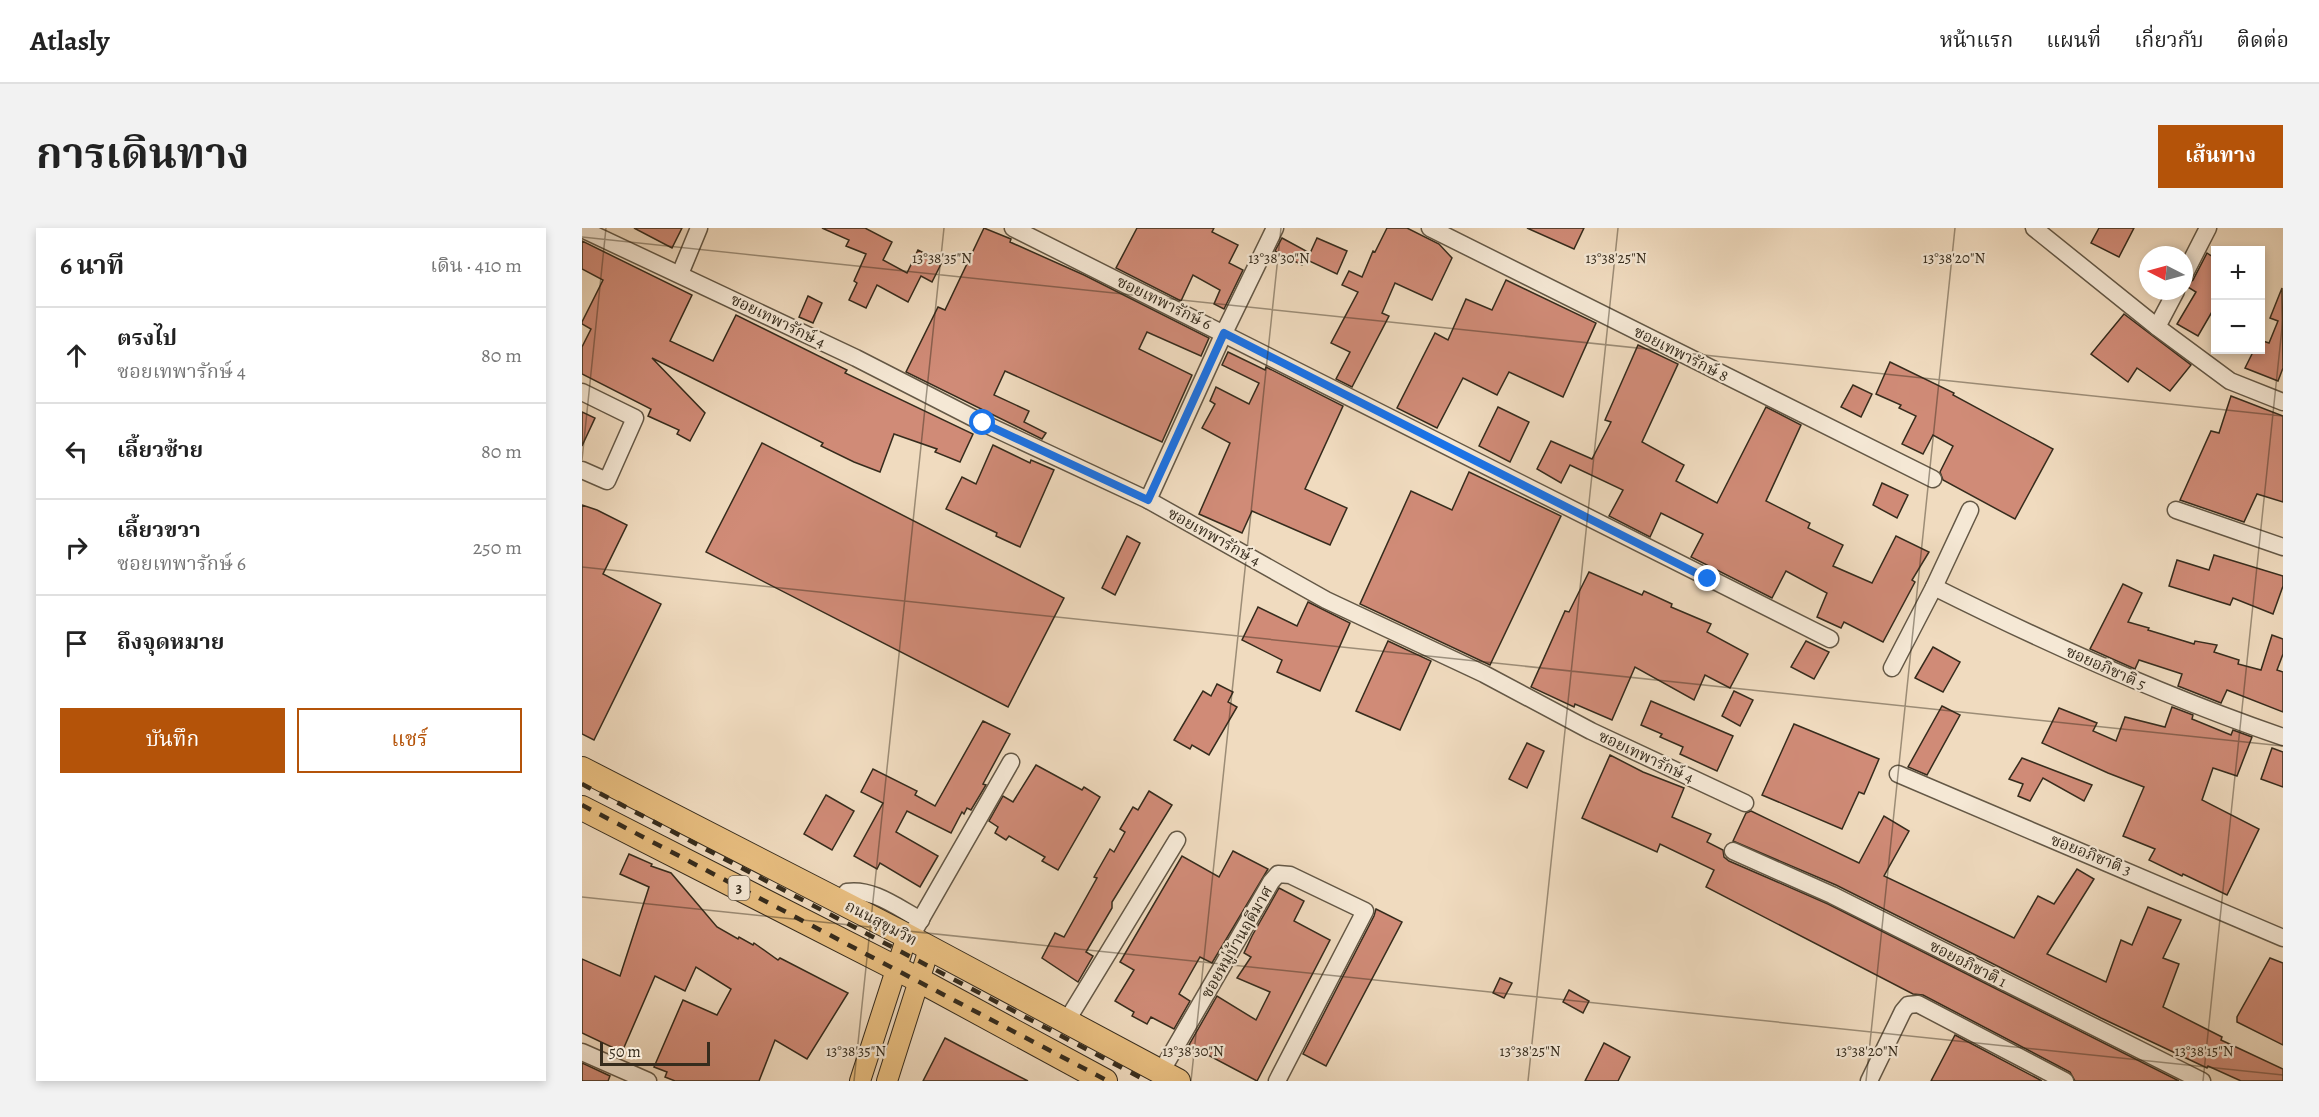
<!DOCTYPE html>
<html lang="th">
<meta charset="utf-8">
<style>
:root{--surface:#fff;--page:#f2f2f2;--text:#222;--muted:#767676;--line:#e0e0e0;--accent:#b45309}
body{margin:0;font-family:Alegreya,"Noto Serif Thai",serif;background:var(--page);color:var(--text)}
.controls{position:absolute;right:18px;top:18px;display:grid;overflow:hidden;border-radius:0px;box-shadow:0 3px 9px #0003}
.controls button{width:54px;height:54px;display:grid;place-items:center;padding:0;border:0;border-bottom:2px solid var(--line);background:var(--surface);color:var(--text);font:30px sans-serif}
.compass{position:absolute;left:1557px;top:18px;width:54px;height:54px;border-radius:50%;background:var(--surface);box-shadow:0 3px 9px #0003;rotate:276deg}
.scale{position:absolute;left:18px;bottom:15px;width:110px;box-sizing:border-box;padding-left:6px;border:3px solid #362c1d;border-top:0;font-size:16px;line-height:21px;white-space:nowrap;color:#362c1d;-webkit-text-stroke:4px #f5e8d5;paint-order:stroke}
.stop{position:absolute;width:18px;height:18px;margin:-14px;border:4px solid #1a73e8;border-radius:50%;background:#fff}
.stop.end{background:#1a73e8;border-color:#fff;box-shadow:0 2px 6px #0008}
.list{margin:0;padding:0;list-style:none}
h2{display:flex;justify-content:space-between;align-items:center;height:78px;margin:0;padding:0 24px;font-size:26px}
h2 small{font-size:20px;font-weight:400;color:var(--muted)}
.list li{display:grid;grid-template-columns:39px 1fr auto;gap:18px;align-items:center;box-sizing:border-box;height:96px;padding:0 24px;border-top:2px solid var(--line)}
.list b{display:block;font-size:22px;white-space:nowrap}
.list p{margin:0;font-size:20px;white-space:nowrap;color:var(--muted)}
.list em{font-size:20px;font-style:normal;color:var(--muted)}
.actions{display:flex;gap:12px;padding:18px 24px}
.actions a{flex:1;padding:14px 0;border:2px solid var(--accent);border-radius:0px;text-align:center;font-size:21px;color:var(--accent)}
.actions .main{background:var(--accent);color:#fff}
.icon{flex:none;width:33px;height:33px;fill:none;stroke:currentColor;stroke-width:2;stroke-linecap:round;stroke-linejoin:round}
.map{position:relative;flex:none;width:1701px;height:853px;overflow:hidden;border-radius:0px}
header{display:flex;align-items:center;gap:36px;box-sizing:border-box;height:84px;padding:0 30px;background:var(--surface);border-bottom:2px solid var(--line)}
header strong{font-size:28px}
nav{display:flex;gap:33px;margin-inline-start:auto;font-size:21px}
.intro{display:flex;align-items:center;justify-content:space-between;box-sizing:border-box;height:144px;padding:0 36px}
h1{margin:0;font-size:42px}
.button{padding:15px 27px;border-radius:0px;background:var(--accent);color:#fff;font-size:21px;font-weight:700}
main{display:flex;gap:36px;padding:0 36px}
aside{flex:1;background:var(--surface);border-radius:0px;box-shadow:0 3px 9px #0003}
.map>svg:first-child{display:block}
.building{fill:#d08b77;stroke:#362c1d;stroke-width:1.5}
.lines{fill:none;stroke-linecap:round;stroke-linejoin:round}
.minor-casing{stroke:#645846;stroke-width:19}
.major-casing{stroke:#362c1d;stroke-width:22}
.highway-casing{stroke:#362c1d;stroke-width:26}
.minor{stroke:#f5e8d5;stroke-width:16}
.major{stroke:#e8be80;stroke-width:20}
.highway{stroke:#e8be80;stroke-width:24}
.rail{stroke:#362c1d;stroke-width:4.5;stroke-dasharray:10 10;stroke-linecap:butt}
.route{stroke:#1a73e8;stroke-width:8}
.ticks{fill:none;stroke:#362c1d;stroke-width:1.5;stroke-opacity:0.45}
.labels{text-anchor:middle;dominant-baseline:central;stroke-width:4.5;stroke-linejoin:round;paint-order:stroke}
.shield{fill:#f5e8d5;stroke:#6f6454;stroke-width:1.5}
.shield-label{font-size:15px;font-weight:bold;fill:#362c1d}
.street-label{font-size:16px;fill:#362c1d;stroke:#f5e8d5}
.ticks-label{font-size:15px;text-anchor:middle;fill:#362c1d;stroke:#f5e8d5;stroke-width:4.5;stroke-linejoin:round;paint-order:stroke}
</style>
<header>
<strong>Atlasly</strong>
<nav><a>หน้าแรก</a><a>แผนที่</a><a>เกี่ยวกับ</a><a>ติดต่อ</a></nav>
</header>
<div class="intro"><h1>การเดินทาง</h1><a class="button">เส้นทาง</a></div>
<main>
<aside>
<h2>6 นาที<small>เดิน · 410 m</small></h2>
<ul class="list">
<li><svg class="icon" aria-label="ahead" viewBox="0 0 24 24"><path d="M12 20V5M6 11l6-6 6 6"/></svg><div><b>ตรงไป</b><p>ซอยเทพารักษ์ 4</p></div><em>80 m</em></li>
<li><svg class="icon" aria-label="left" viewBox="0 0 24 24"><path d="M17 20v-9H6M10 6l-5 5 5 5"/></svg><div><b>เลี้ยวซ้าย</b></div><em>80 m</em></li>
<li><svg class="icon" aria-label="right" viewBox="0 0 24 24"><path d="M7 20v-9h11M14 6l5 5-5 5"/></svg><div><b>เลี้ยวขวา</b><p>ซอยเทพารักษ์ 6</p></div><em>250 m</em></li>
<li><svg class="icon" aria-label="arrive" viewBox="0 0 24 24"><path d="M6 21V4h12l-3 4 3 4H6"/></svg><div><b>ถึงจุดหมาย</b></div></li>
</ul>
<div class="actions"><a class="main">บันทึก</a><a>แชร์</a></div>
</aside>
<div class="map">
<svg width="1701" height="853" viewBox="0 0 1701 853">
<rect width="100%" height="100%" fill="#f0dbbf"/>
<filter id="stains"><feTurbulence type="fractalNoise" baseFrequency=".00333" numOctaves="4"/><feColorMatrix values="0 0 0 0 .2 0 0 0 0 .09 0 0 0 0 .02 0 0 0 .5 -.17"/></filter>
<radialGradient id="worn" r=".72"><stop offset=".6" stop-color="#630" stop-opacity="0"/><stop offset="1" stop-color="#630" stop-opacity=".3"/></radialGradient>
<g class="building">
<polygon points="52,0 100,0 90,20"/>
<polygon points="240,0 283,0 310,14 301,32 325,45 336,22 360,34 350,54 339,48 326,74 295,57 284,80 267,72 275,55 272,53 284,26 264,18 267,12"/>
<polygon points="402,0 429,11 428,14 502,47 627,110 619,128 565,104 557,121 610,147 580,214 423,143 412,167 447,183 442,194 464,205 460,211 324,144 356,79 363,82"/>
<polygon points="555,0 632,0 630,4 656,17 647,35 661,42 642,81 632,76 638,62 611,47 599,73 534,40"/>
<polygon points="805,0 825,0 857,16 870,30 850,72 813,55 800,85 807,88 770,159 754,151 768,124 749,115 776,64 760,57 767,43 780,49 791,23 793,24"/>
<polygon points="945,0 1002,0 992,21"/>
<polygon points="1517,0 1552,0 1537,29 1509,15"/>
<polygon points="700,10 726,24 720,37 693,23"/>
<polygon points="735,10 765,23 755,46 725,32"/>
<polygon points="0,13 110,67 88,113 131,133 154,87 265,142 263,145 391,206 378,234 353,224 355,221 312,206 298,244 272,234 239,218 241,215 70,130 123,185 108,213 95,206 97,202 66,188 69,181 0,146 0,119 9,101 0,96 0,94 21,52 0,41"/>
<polygon points="1625,25 1634,31 1634,77 1616,108 1595,96 1614,64 1604,58 1611,52"/>
<polygon points="924,52 1014,95 981,169 927,144 915,167 881,150 855,200 815,180 853,105 866,112 884,71 910,82"/>
<polygon points="1700,60 1701,140 1696,153 1663,140 1672,122 1678,122 1678,112 1687,115 1696,93 1688,90"/>
<polygon points="226,68 240,75 231,95 217,89"/>
<polygon points="1542,86 1609,137 1588,163 1555,140 1546,154 1509,126"/>
<polygon points="1056,117 1096,136 1060,214 1102,237 1094,253 1135,275 1184,179 1219,197 1184,273 1228,295 1226,300 1261,317 1251,338 1290,355 1314,308 1347,324 1330,352 1333,354 1301,414 1262,394 1259,400 1235,389 1245,365 1204,343 1190,370 1109,329 1121,306 1079,285 1068,309 1027,288 1041,262 988,237 979,255 955,241 969,213 1010,231 1029,194 1023,192"/>
<polygon points="646,124 683,142 684,139 761,178 723,261 765,280 748,317 670,283 660,305 617,286 648,215 620,200 633,176 628,173 634,159 667,176 677,155 640,137"/>
<polygon points="1308,134 1372,165 1371,167 1471,221 1433,291 1361,252 1358,244 1371,218 1351,207 1341,226 1320,216 1334,188 1317,180 1319,177 1294,166"/>
<polygon points="1271,157 1290,166 1279,189 1259,179"/>
<polygon points="1649,168 1701,188 1701,274 1675,266 1662,294 1598,272 1629,203 1637,205"/>
<polygon points="916,179 947,194 928,234 897,218"/>
<polygon points="0,184 13,190 0,218"/>
<polygon points="180,215 482,370 426,479 124,324"/>
<polygon points="411,217 448,235 449,232 472,242 438,319 414,308 415,305 364,281 380,249 394,256"/>
<polygon points="887,244 979,288 908,437 778,376 829,263 870,282"/>
<polygon points="1300,255 1326,267 1315,290 1291,277"/>
<polygon points="0,277 15,282 45,297 21,346 79,376 12,512 0,506"/>
<polygon points="545,308 558,315 533,367 520,360"/>
<polygon points="1632,327 1701,348 1701,358 1691,386 1651,370 1648,377 1587,358 1595,332 1627,342"/>
<polygon points="1007,344 1060,367 1062,363 1090,376 1089,379 1129,396 1125,404 1166,426 1148,460 1123,447 1112,472 1053,439 1030,492 993,476 992,479 949,459 983,383 987,384"/>
<polygon points="1541,356 1560,365 1546,394 1567,400 1566,402 1612,416 1613,413 1635,417 1632,424 1657,432 1656,436 1679,442 1690,407 1701,411 1701,426 1695,442 1701,444 1701,484 1645,462 1639,475 1596,458 1600,446 1557,432 1553,441 1508,421"/>
<polygon points="726,374 768,395 738,463 695,444 700,432 660,412 676,379 715,398"/>
<polygon points="806,413 849,433 818,502 774,483"/>
<polygon points="1224,413 1247,424 1232,451 1209,439"/>
<polygon points="1351,419 1378,434 1361,464 1333,450"/>
<polygon points="635,456 651,464 646,474 655,479 627,527 610,517 608,521 592,512 621,463 629,468"/>
<polygon points="1152,463 1171,472 1158,498 1140,488"/>
<polygon points="1069,473 1151,508 1135,543 1098,526 1101,519 1078,509 1080,506 1059,497"/>
<polygon points="1360,478 1378,487 1345,547 1326,539"/>
<polygon points="1590,479 1611,487 1610,491 1649,507 1651,502 1670,509 1655,548 1631,540 1620,572 1677,601 1645,667 1601,646 1600,648 1567,632 1573,621 1541,608 1562,559 1526,545 1460,515 1477,480 1515,495 1511,503 1534,513 1543,489 1583,499"/>
<polygon points="401,493 428,506 401,556 404,557 389,582 385,580 382,586 380,584 369,605 325,583 314,604 356,628 338,659 298,635 295,641 272,628 301,575 279,564 291,541 335,563 333,567 353,578"/>
<polygon points="1212,496 1297,531 1282,566 1277,564 1260,601 1180,567"/>
<polygon points="945,515 962,523 945,560 927,551"/>
<polygon points="1690,520 1701,524 1701,559 1679,551"/>
<polygon points="1028,527 1061,544 1102,560 1090,589 1129,606 1125,614 1141,622 1142,629 1147,633 1246,676 1597,853 1493,853 1488,844 1341,767 1331,766 1124,659 1132,642 1078,616 1075,624 1000,590"/>
<polygon points="1440,530 1510,557 1502,573 1461,550 1448,573 1436,568 1441,556 1427,551"/>
<polygon points="454,537 500,562 502,559 518,569 476,642 460,633 463,629 427,608 424,612 413,605 416,599 407,593 421,568 431,574"/>
<polygon points="567,563 590,577 530,674 530,680 504,724 511,728 496,754 460,730 473,705 482,709 515,650 512,649 528,621 532,624 543,604 538,601 551,579 556,582"/>
<polygon points="244,567 272,583 250,622 222,606"/>
<polygon points="1169,583 1277,635 1302,588 1327,603 1302,648 1432,710 1456,668 1472,676 1495,641 1512,651 1465,726 1524,754 1539,712 1550,717 1566,679 1599,692 1581,730 1597,736 1581,779 1640,809 1639,812 1701,841 1701,853 1659,853 1626,838 1625,840 1519,790 1254,657 1151,613 1164,585"/>
<polygon points="651,623 686,641 630,735 618,729 597,766 608,773 592,801 569,789 565,796 550,788 552,784 533,773 552,742 538,734 600,628 637,649"/>
<polygon points="47,626 70,636 69,638 89,645 135,699 156,711 157,709 171,717 172,715 196,732 198,730 266,765 225,831 193,812 177,853 93,853 83,849 85,844 72,839 101,772 135,787 149,761 114,739 103,763 73,748 40,824 0,805 0,731 38,748 67,659 38,646"/>
<polygon points="697,660 722,673 712,693 748,712 675,853 607,817 635,768 674,792 688,764 655,750 669,729 662,725 670,708"/>
<polygon points="794,681 820,694 744,838 721,826 792,688"/>
<polygon points="1688,730 1701,735 1701,817 1655,794 1655,789"/>
<polygon points="918,750 930,755 922,770 911,765"/>
<polygon points="987,762 1007,773 1001,785 981,774"/>
<polygon points="1373,807 1460,853 1349,853"/>
<polygon points="363,810 378,818 446,853 341,853"/>
<polygon points="1022,815 1048,829 1036,853 1003,853"/>
<polygon points="0,835 28,848 26,853 0,853"/>
</g>
<g class="lines">
<defs>
<g id="minor">
<polyline points="431,0 1248,411"/>
<polyline points="848,0 1351,251"/>
<polyline points="1452,0 1575,99 1648,153 1701,174"/>
<polyline points="0,1 274,130 401,195 566,272 744,372 902,446 1009,503 1163,575"/>
<polyline points="98,46 117,0"/>
<polyline points="1602,47 1626,0"/>
<polyline points="1575,99 1594,63"/>
<polyline points="0,164 53,190 25,253 0,242"/>
<polyline points="566,272 642,105 693,0"/>
<polyline points="1594,282 1701,319"/>
<path d="M 1352,359 C 1466,416 1581,468 1701,509"/>
<polyline points="1310,440 1352,359 1388,282"/>
<polyline points="1316,546 1701,710"/>
<polyline points="1151,623 1250,667 1620,853"/>
<path d="M 257,673 L 265,664 C 291,660 316,680 339,692"/>
<polyline points="328,710 429,534"/>
<polyline points="484,794 595,612"/>
<polyline points="0,824 66,853"/>
<polyline points="579,844 689,654 696,646 708,647 783,683 695,853"/>
<polyline points="1287,853 1321,783 1326,777 1336,776 1483,853"/>
</g>
<g id="major">
<polyline points="278,853 325,708"/>
<polyline points="305,853 347,721"/>
</g>
<g id="highway">
<polyline points="0,541 325,708 596,853"/>
<polyline points="0,580 337,752 523,853"/>
</g>
</defs>
<use href="#minor" class="minor-casing"/>
<use href="#major" class="major-casing"/>
<use href="#highway" class="highway-casing"/>
<use href="#minor" class="minor"/>
<use href="#major" class="major"/>
<use href="#highway" class="highway"/>
<g class="rail">
<polyline points="0,556 565,853"/>
<polyline points="0,577 526,853"/>
</g>
</g>
<g class="lines">
<polyline class="route" points="401,195 566,272 642,105 1126,351"/>
</g>
<path class="ticks" d="M 0,9 L 1701,188M 0,232 L 24,0M 0,339 L 1701,518M 0,669 L 1701,847M 272,853 L 362,0M 609,853 L 699,0M 946,853 L 1036,0M 1284,853 L 1373,0M 1621,853 L 1701,90"/>
<g class="labels">
<rect class="shield" x="146.5" y="648" width="21" height="24" rx="4.5"/>
<g class="shield-label">
<text x="157" y="660">3</text>
</g>
<g class="street-label">
<text transform="translate(582 75) rotate(26)">ซอยเทพารักษ์ 6</text>
<text transform="translate(196 93) rotate(26)">ซอยเทพารักษ์ 4</text>
<text transform="translate(1099 126) rotate(27)">ซอยเทพารักษ์ 8</text>
<text transform="translate(632 309) rotate(29)">ซอยเทพารักษ์ 4</text>
<text transform="translate(1524 440) rotate(24)">ซอยอภิชาติ 5</text>
<text transform="translate(1064 529) rotate(25)">ซอยเทพารักษ์ 4</text>
<text transform="translate(1509 627) rotate(22)">ซอยอภิชาติ 3</text>
<text transform="translate(299 695) rotate(28)">ถนนสุขุมวิท</text>
<text transform="translate(655 714) rotate(-60)">ซอยหมู่บ้านฤดีมาศ</text>
<text transform="translate(1386 736) rotate(27)">ซอยอภิชาติ 1</text>
</g>
</g>
<g class="ticks-label">
<text x="360" y="35">13°38'35"N</text>
<text x="697" y="35">13°38'30"N</text>
<text x="1034" y="35">13°38'25"N</text>
<text x="1372" y="35">13°38'20"N</text>
<text x="274" y="828">13°38'35"N</text>
<text x="611" y="828">13°38'30"N</text>
<text x="948" y="828">13°38'25"N</text>
<text x="1285" y="828">13°38'20"N</text>
<text x="1622" y="828">13°38'15"N</text>
</g>
<rect width="100%" height="100%" filter="url(#stains)"/>
<rect width="100%" height="100%" fill="url(#worn)"/>
</svg>
<div class="controls">
<button>+</button>
<button>−</button>
</div>
<svg class="compass" viewBox="-18 -18 36 36"><path d="M0-13l5 13h-10z" fill="#e53935"/><path d="M0 13l5-13h-10z" fill="#767676"/></svg>
<div class="scale">50 m</div>
<div class="stop" style="left:401px;top:195px"></div>
<div class="stop end" style="left:1126px;top:351px"></div>
</div>
</main>
